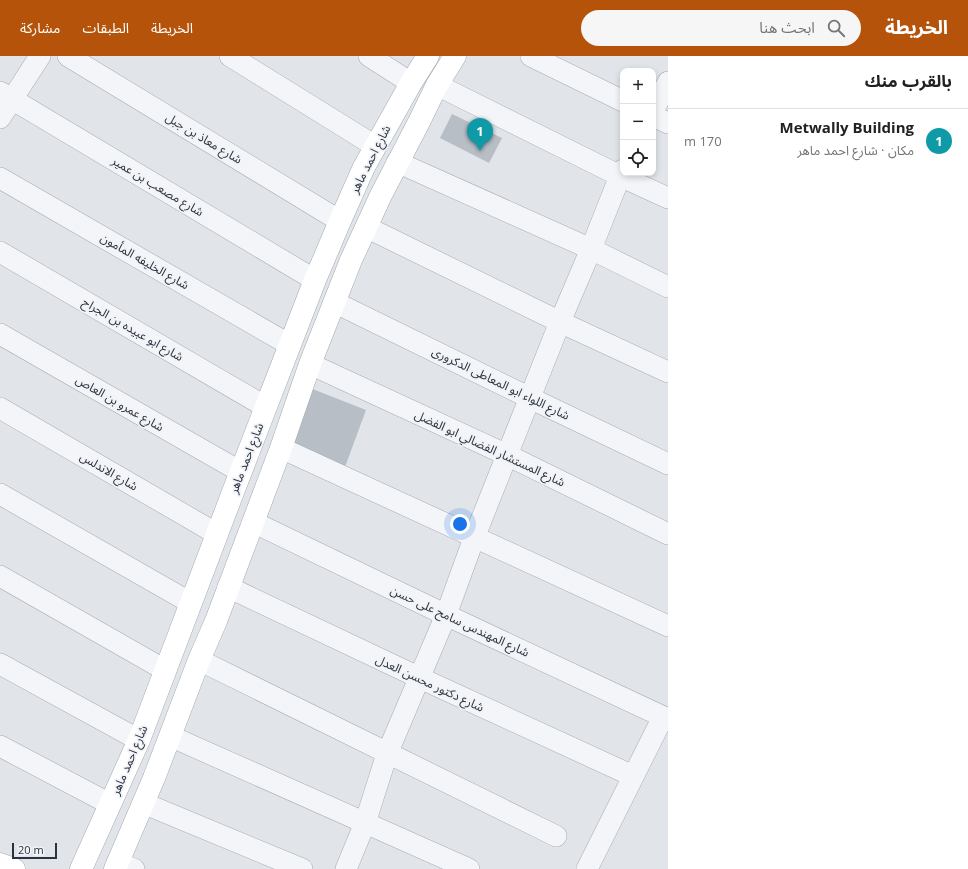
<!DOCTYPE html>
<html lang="ar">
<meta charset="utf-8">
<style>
:root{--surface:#fff;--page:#f6f6f6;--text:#202124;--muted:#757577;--line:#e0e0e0;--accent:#b45309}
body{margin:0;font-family:"Open Sans","Noto Sans Arabic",sans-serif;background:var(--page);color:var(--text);direction:rtl}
.controls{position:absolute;right:12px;top:12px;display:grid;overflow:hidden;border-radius:8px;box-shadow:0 2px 6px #0003}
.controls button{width:36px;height:36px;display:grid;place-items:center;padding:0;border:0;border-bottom:1px solid var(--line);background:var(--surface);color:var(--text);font:20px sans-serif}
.scale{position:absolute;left:12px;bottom:10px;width:45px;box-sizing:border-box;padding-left:4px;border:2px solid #2a3340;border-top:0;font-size:11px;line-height:14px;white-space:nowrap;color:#2a3340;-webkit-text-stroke:3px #f1f3f7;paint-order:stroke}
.you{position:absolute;left:460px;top:468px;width:14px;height:14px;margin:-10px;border:3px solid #fff;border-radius:50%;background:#1a73e8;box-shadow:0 0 0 6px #1a73e833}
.badge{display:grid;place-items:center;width:26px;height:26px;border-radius:50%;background:var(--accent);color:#fff;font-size:13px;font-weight:700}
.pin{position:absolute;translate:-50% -33px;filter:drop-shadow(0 1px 2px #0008)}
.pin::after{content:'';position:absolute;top:21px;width:14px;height:12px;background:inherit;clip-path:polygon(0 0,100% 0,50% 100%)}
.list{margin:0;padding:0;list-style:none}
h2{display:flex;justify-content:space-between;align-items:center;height:52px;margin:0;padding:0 16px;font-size:17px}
h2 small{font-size:13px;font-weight:400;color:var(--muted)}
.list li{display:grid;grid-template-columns:26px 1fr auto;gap:12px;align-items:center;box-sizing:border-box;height:64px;padding:0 16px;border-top:1px solid var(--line)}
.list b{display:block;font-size:15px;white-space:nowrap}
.list p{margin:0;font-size:13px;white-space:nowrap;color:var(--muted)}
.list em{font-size:13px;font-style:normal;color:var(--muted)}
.icon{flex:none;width:22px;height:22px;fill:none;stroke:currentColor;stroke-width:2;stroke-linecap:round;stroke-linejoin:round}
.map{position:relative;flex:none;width:668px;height:813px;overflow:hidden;direction:ltr}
header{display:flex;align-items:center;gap:24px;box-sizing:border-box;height:56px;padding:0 20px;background:var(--accent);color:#fff}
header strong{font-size:19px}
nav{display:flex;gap:22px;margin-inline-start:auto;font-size:14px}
.search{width:280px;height:36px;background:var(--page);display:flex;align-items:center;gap:10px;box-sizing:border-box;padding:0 14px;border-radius:22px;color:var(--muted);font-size:15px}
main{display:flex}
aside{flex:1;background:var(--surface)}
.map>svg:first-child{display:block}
.building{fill:#b8bec6}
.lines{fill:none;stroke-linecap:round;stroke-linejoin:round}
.minor-casing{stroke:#a6acb3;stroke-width:22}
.major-casing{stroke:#a1aab4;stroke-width:23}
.minor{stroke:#f4f5f8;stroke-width:21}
.major{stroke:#fff;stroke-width:22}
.labels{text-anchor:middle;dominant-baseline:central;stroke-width:3.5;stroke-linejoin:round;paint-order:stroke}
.street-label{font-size:12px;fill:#2a3340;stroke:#f1f3f7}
</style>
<header>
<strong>الخريطة</strong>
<div class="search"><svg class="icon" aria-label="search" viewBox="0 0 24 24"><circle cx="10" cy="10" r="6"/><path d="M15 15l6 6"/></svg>ابحث هنا</div>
<nav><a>الخريطة</a><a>الطبقات</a><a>مشاركة</a></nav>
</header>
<main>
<aside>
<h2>بالقرب منك<small></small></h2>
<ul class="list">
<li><span class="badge" style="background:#0f9aa8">1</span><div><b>Metwally Building</b><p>مكان · شارع احمد ماهر</p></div><em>170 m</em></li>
</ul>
</aside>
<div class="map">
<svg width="668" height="813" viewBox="0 0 668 813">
<rect width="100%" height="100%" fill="#e1e5e9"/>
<g class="building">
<polygon points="452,58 502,82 489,107 440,82"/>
<polygon points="310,332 366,354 345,411 288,389"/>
</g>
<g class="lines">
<defs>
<g id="minor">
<polyline points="68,0 340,165"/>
<polyline points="230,0 375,90"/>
<polyline points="369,0 411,27"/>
<polyline points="531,0 623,45"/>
<polyline points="437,29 620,120 668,142"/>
<polyline points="0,36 315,224"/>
<polyline points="653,55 668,26"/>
<polyline points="653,60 668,67"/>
<polyline points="0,62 40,0"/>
<polyline points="397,106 591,193 668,231"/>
<polyline points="0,122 290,289"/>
<polyline points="366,171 560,266 668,316"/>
<polyline points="0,196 266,351"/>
<polyline points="334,246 530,342 668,408"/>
<polyline points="0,278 241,416"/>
<polyline points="310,308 507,399 668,478"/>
<polyline points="0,352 217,478"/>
<polyline points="281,392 668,570"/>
<polyline points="0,438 191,547"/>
<polyline points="253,466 446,559 668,663"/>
<polyline points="0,520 165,614"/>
<polyline points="228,531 420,622 633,720"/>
<polyline points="199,604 556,780"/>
<polyline points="0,608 139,684"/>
<polyline points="170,680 469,813"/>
<polyline points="0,690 110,748"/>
<polyline points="143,747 302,813"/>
<polyline points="117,807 134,813"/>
<polyline points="346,813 365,767 387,698 446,559 474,482 560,266 591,193 620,120 623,114"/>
<polyline points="587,813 663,661"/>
</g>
<g id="major">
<polyline points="0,808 14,813"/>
<polyline points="81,813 139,684 233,436 315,224 340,165 364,111 411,27 428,0"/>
<polyline points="115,813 154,722 199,604 216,565 281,392 310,308 351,204 381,139 419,66 437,29 455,0"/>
</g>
</defs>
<use href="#minor" class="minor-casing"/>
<use href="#major" class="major-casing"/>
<use href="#minor" class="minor"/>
<use href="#major" class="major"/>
</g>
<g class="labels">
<g class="street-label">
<text transform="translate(204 82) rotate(31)">شارع معاذ بن جبل</text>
<text transform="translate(370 103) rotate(-63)">شارع احمد ماهر</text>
<text transform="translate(158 130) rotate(31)">شارع مصعب بن عمير</text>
<text transform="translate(145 205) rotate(30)">شارع الخليفه المأمون</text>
<text transform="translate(133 273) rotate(30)">شارع ابو عبيده بن الجراح</text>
<text transform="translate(501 327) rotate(26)">شارع اللواء ابو المعاطى الدكرورى</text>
<text transform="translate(120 347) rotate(30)">شارع عمرو بن العاص</text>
<text transform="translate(490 392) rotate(25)">شارع المستشار الفضالي ابو الفضل</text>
<text transform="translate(246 402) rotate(-69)">شارع احمد ماهر</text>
<text transform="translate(109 415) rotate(30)">شارع الاندلس</text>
<text transform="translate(460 565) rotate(25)">شارع المهندس سامح على حسن</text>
<text transform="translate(430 627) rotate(25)">شارع دكتور محسن العدل</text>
<text transform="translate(129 704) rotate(-67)">شارع احمد ماهر</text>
</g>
</g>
</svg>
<div class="controls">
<button>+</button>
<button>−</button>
<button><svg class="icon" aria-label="locate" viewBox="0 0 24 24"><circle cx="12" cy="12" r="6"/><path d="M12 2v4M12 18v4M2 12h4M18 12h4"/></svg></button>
</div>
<div class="scale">20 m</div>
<div class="you"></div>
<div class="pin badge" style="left:480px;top:95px;background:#0f9aa8">1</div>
</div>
</main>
